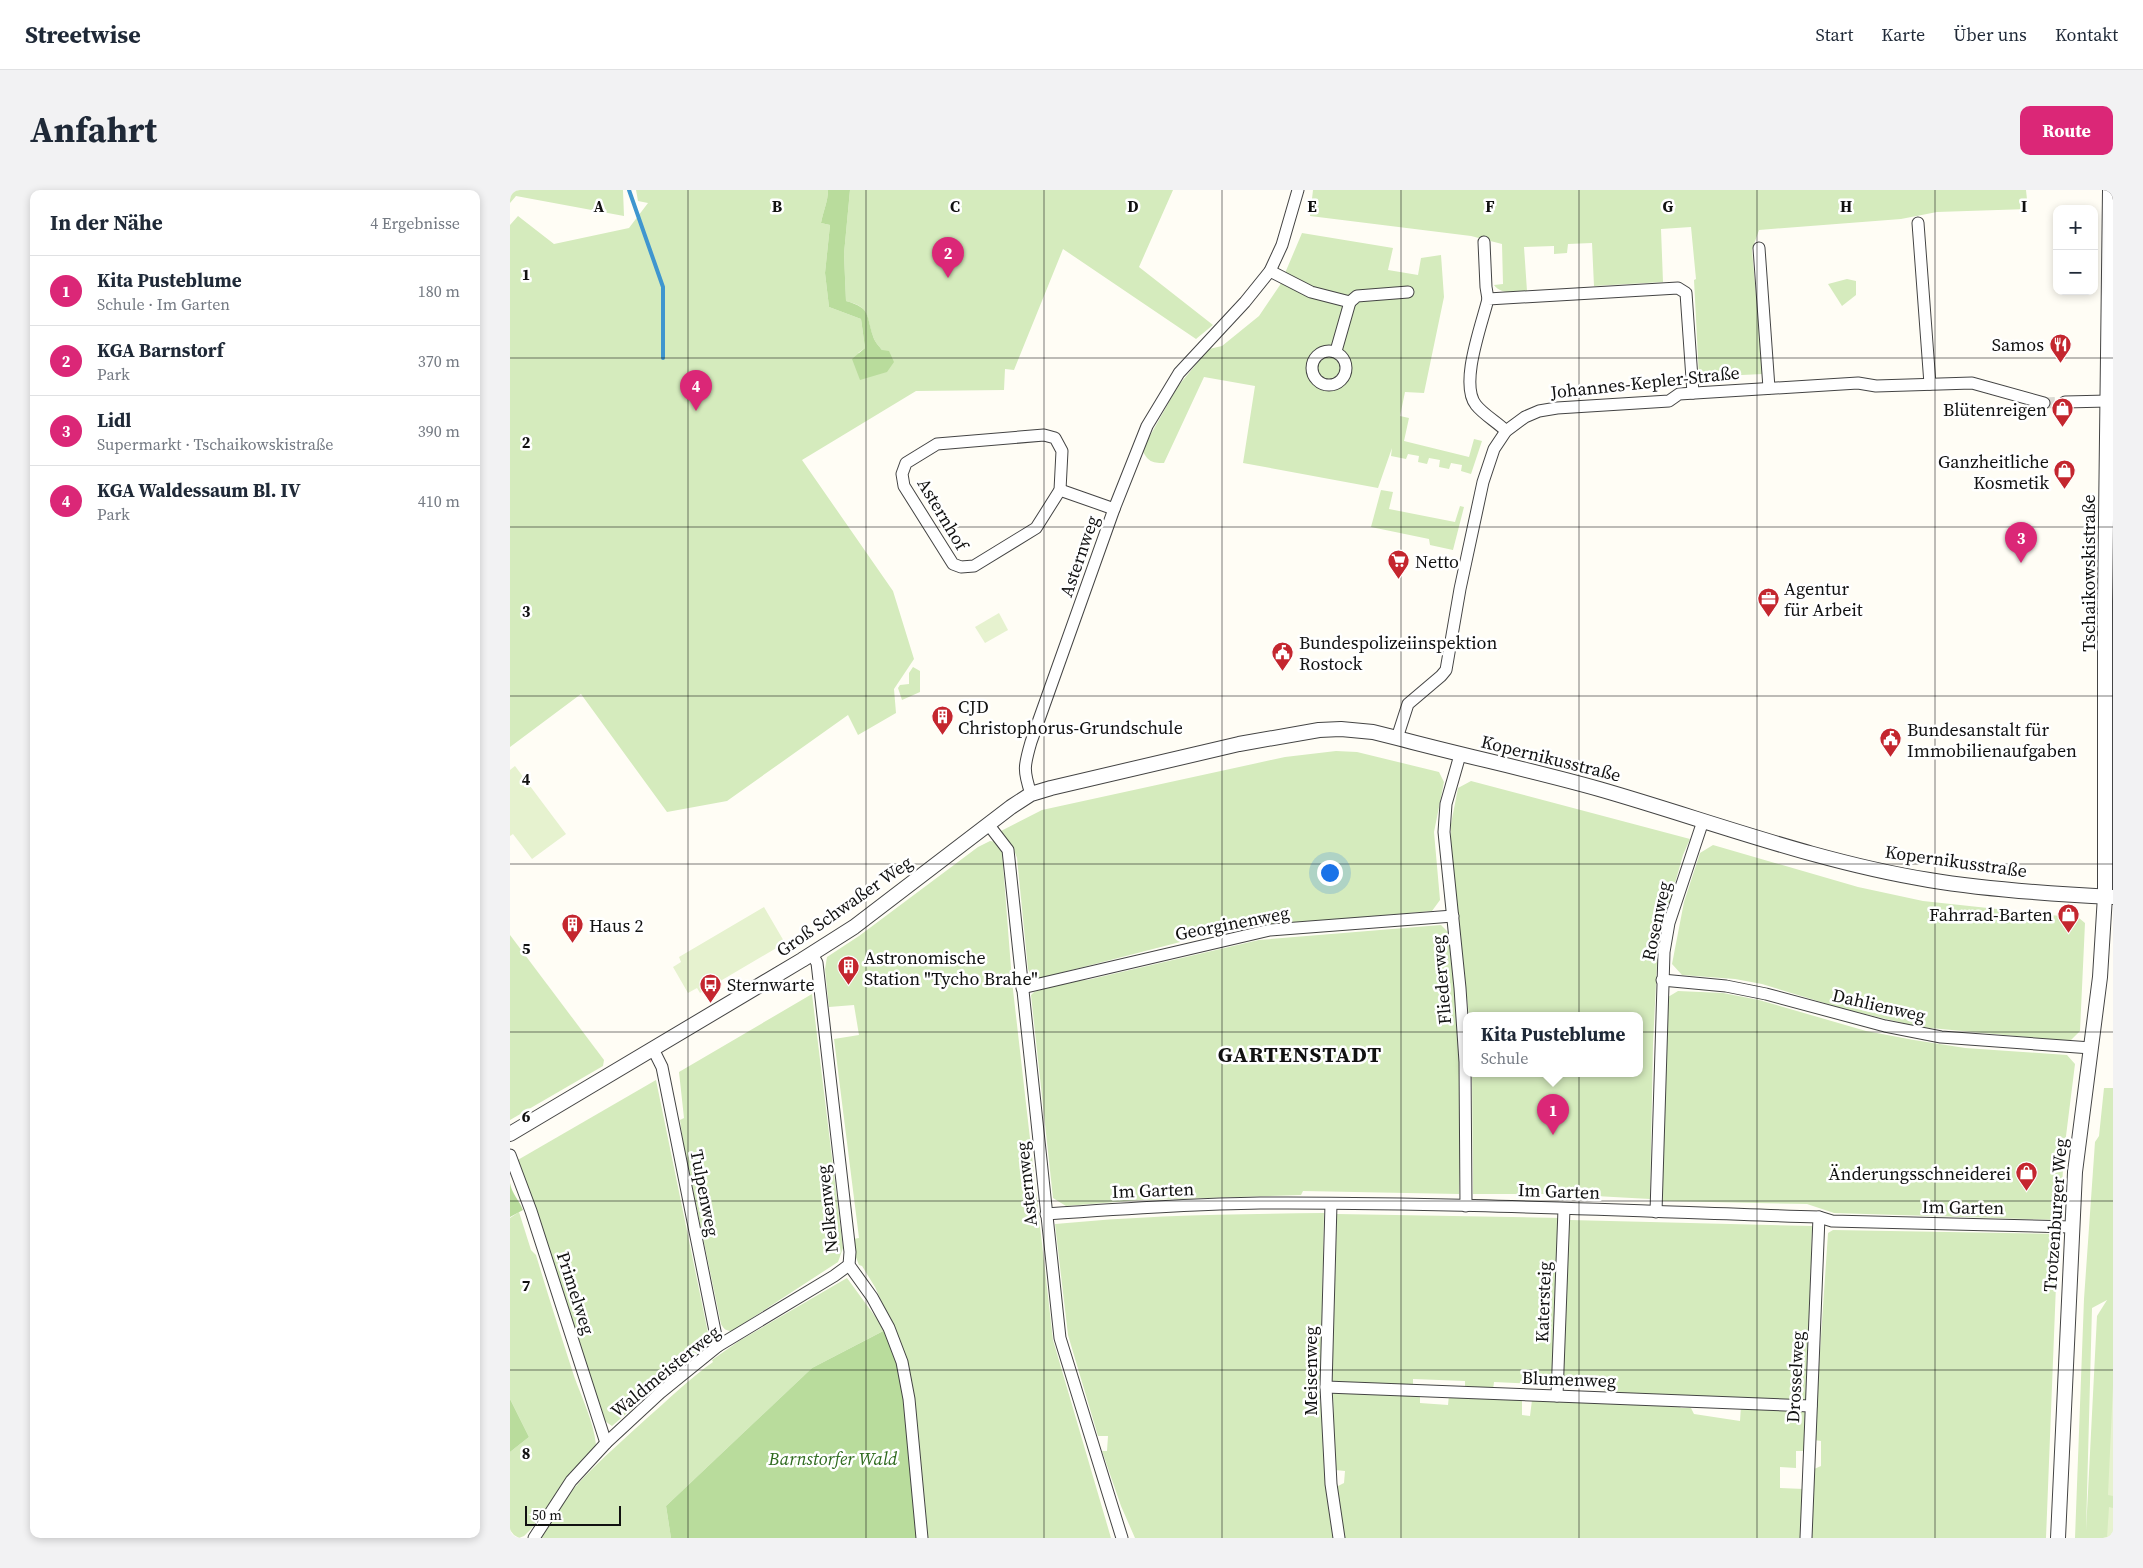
<!DOCTYPE html>
<html lang="de">
<meta charset="utf-8">
<style>
:root{--surface:#fff;--page:#f2f2f3;--text:#1f2937;--muted:#747a83;--line:#e0e1e3;--accent:#db2777}
body{margin:0;font-family:"Source Serif 4",serif;background:var(--page);color:var(--text)}
.controls{position:absolute;right:15px;top:15px;display:grid;overflow:hidden;border-radius:10px;box-shadow:0 2px 8px #0003}
.controls button{width:45px;height:45px;display:grid;place-items:center;padding:0;border:0;border-bottom:1px solid var(--line);background:var(--surface);color:var(--text);font:25px sans-serif}
.scale{position:absolute;left:15px;bottom:12px;width:96px;box-sizing:border-box;padding-left:5px;border:2px solid #111;border-top:0;font-size:14px;line-height:18px;white-space:nowrap;color:#111;-webkit-text-stroke:4px #fff;paint-order:stroke}
.you{position:absolute;left:819px;top:682px;width:18px;height:18px;margin:-12px;border:4px solid #fff;border-radius:50%;background:#1a73e8;box-shadow:0 0 0 8px #1a73e833}
.badge{display:grid;place-items:center;width:32px;height:32px;border-radius:50%;background:var(--accent);color:#fff;font-size:16px;font-weight:700}
.pin{position:absolute;translate:-50% -41px;filter:drop-shadow(0 1px 2px #0008)}
.pin::after{content:'';position:absolute;top:26px;width:18px;height:15px;background:inherit;clip-path:polygon(0 0,100% 0,50% 100%)}
.popup{position:absolute;left:953px;top:822px;width:180px;height:65px;box-sizing:border-box;display:grid;place-content:center;border-radius:10px;background:var(--surface);filter:drop-shadow(0 1px 4px #0005);font-size:16px;white-space:nowrap;color:var(--muted)}
.popup b{font-size:19px;color:var(--text)}
.popup::after{content:'';position:absolute;left:50%;top:100%;margin-left:-10px;border:10px solid transparent;border-top-color:var(--surface)}
.list{margin:0;padding:0;list-style:none}
h2{display:flex;justify-content:space-between;align-items:center;height:65px;margin:0;padding:0 20px;font-size:21px}
h2 small{font-size:16px;font-weight:400;color:var(--muted)}
.list li{display:grid;grid-template-columns:32px 1fr auto;gap:15px;align-items:center;box-sizing:border-box;height:70px;padding:0 20px;border-top:1px solid var(--line)}
.list b{display:block;font-size:19px;white-space:nowrap}
.list p{margin:0;font-size:16px;white-space:nowrap;color:var(--muted)}
.list em{font-size:16px;font-style:normal;color:var(--muted)}
.map{position:relative;flex:none;width:1603px;height:1348px;overflow:hidden;border-radius:10px}
header{display:flex;align-items:center;gap:30px;box-sizing:border-box;height:70px;padding:0 25px;background:var(--surface);border-bottom:1px solid var(--line)}
header strong{font-size:24px}
nav{display:flex;gap:28px;margin-inline-start:auto;font-size:18px}
.intro{display:flex;align-items:center;justify-content:space-between;box-sizing:border-box;height:120px;padding:0 30px}
h1{margin:0;font-size:35px}
.button{padding:12px 22px;border-radius:10px;background:var(--accent);color:#fff;font-size:18px;font-weight:700}
main{display:flex;gap:30px;padding:0 30px}
aside{flex:1;background:var(--surface);border-radius:10px;box-shadow:0 2px 8px #0003}
.map>svg:first-child{display:block}
.green{fill:#d5ebbd;fill-rule:evenodd}
.forest{fill:#b9dc9c}
.pitch{fill:#e6f2cf}
.lines{fill:none;stroke-linecap:round;stroke-linejoin:round}
.stream{stroke:#3f96cf;stroke-width:4}
.minor-tunnel{stroke:#dbdad3;stroke-width:11;stroke-dasharray:11 5.5;stroke-linecap:butt}
.minor-casing{stroke:#444;stroke-width:13}
.tertiary-casing{stroke:#444;stroke-width:16}
.minor{stroke:#fff;stroke-width:11}
.tertiary{stroke:#fff;stroke-width:14}
.grid{fill:none;stroke:#111;stroke-width:1;stroke-opacity:0.55}
.labels{text-anchor:middle;dominant-baseline:central;stroke-width:5;stroke-linejoin:round;paint-order:stroke}
.poi-label{font-size:18px;fill:#111;stroke:#fff;text-anchor:start}
.street-label{font-size:18px;fill:#111;stroke:#fff}
.park-label{font-size:18px;font-style:italic;fill:#2f6b1f;stroke:#fff}
.district-label{font-size:22px;font-weight:bold;letter-spacing:1px;fill:#111;stroke:#fff}
.grid-label{font-size:16px;text-anchor:middle;font-weight:bold;fill:#111;stroke:#fff;stroke-width:5;stroke-linejoin:round;paint-order:stroke}
</style>
<header>
<strong>Streetwise</strong>
<nav><a>Start</a><a>Karte</a><a>Über uns</a><a>Kontakt</a></nav>
</header>
<div class="intro"><h1>Anfahrt</h1><a class="button">Route</a></div>
<main>
<aside>
<h2>In der Nähe<small>4 Ergebnisse</small></h2>
<ul class="list">
<li><span class="badge">1</span><div><b>Kita Pusteblume</b><p>Schule · Im Garten</p></div><em>180 m</em></li>
<li><span class="badge">2</span><div><b>KGA Barnstorf</b><p>Park</p></div><em>370 m</em></li>
<li><span class="badge">3</span><div><b>Lidl</b><p>Supermarkt · Tschaikowskistraße</p></div><em>390 m</em></li>
<li><span class="badge">4</span><div><b>KGA Waldessaum Bl. IV</b><p>Park</p></div><em>410 m</em></li>
</ul>
</aside>
<div class="map">
<svg width="1603" height="1348" viewBox="0 0 1603 1348">
<rect width="100%" height="100%" fill="#fffdf5"/>
<g class="green">
<polygon points="0,0 113,0 114,26 6,6 0,13"/>
<path d="M 126,0 L 318,0 C 318,12 313,21 311,33 L 320,35 L 315,83 L 319,117 L 351,129 L 355,158 L 348,163 L 372,160 C 369,156 364,151 363,146 C 356,127 361,117 336,111 L 334,64 L 340,0 L 663,0 L 629,77 L 703,135 L 686,149 L 553,59 L 504,180 L 495,179 L 494,200 L 406,201 L 292,270 L 383,401 L 404,469 L 384,499 L 386,523 L 348,545 L 338,525 L 217,611 L 157,622 L 71,504 L 0,557 L 0,35 L 8,26 L 44,54 L 119,38 L 138,13 L 128,11 Z"/>
<path d="M 803,0 L 1516,0 L 1518,19 L 1427,22 L 1391,29 L 1249,40 L 1242,60 L 1253,184 L 1189,187 L 1184,90 L 1186,89 L 1181,37 L 1151,39 L 1153,92 L 1084,96 L 1082,53 L 1058,54 L 1057,63 L 1044,64 L 1044,56 L 1014,57 L 1017,101 C 1006,102 991,105 984,95 L 993,94 L 992,54 L 961,46 L 800,26 Z"/>
<path d="M 792,43 L 883,58 L 878,80 L 908,85 L 911,68 L 931,65 L 934,107 L 914,203 L 895,202 L 890,226 L 899,228 L 894,251 L 959,267 L 964,249 L 972,251 L 961,284 L 951,281 L 952,275 L 941,273 L 939,279 L 929,277 L 930,270 L 919,268 L 917,274 L 908,272 L 909,266 L 898,264 L 896,269 L 881,266 L 882,258 L 868,298 L 733,273 L 745,196 L 694,187 L 654,273 C 641,273 638,271 632,260 L 668,196 L 699,159 L 712,156 L 749,126 L 770,95 Z"/>
<polygon points="1337,89 1346,91 1346,105 1332,116 1318,94"/>
<polygon points="871,300 883,302 879,319 945,332 950,316 954,317 943,360 920,355 919,349 861,337"/>
<polygon points="403,477 410,481 410,502 392,510 388,498 390,495 399,494 399,483"/>
<polygon points="826,561 847,562 929,582 934,592 924,642 930,710 922,721 752,736 705,743 523,790 518,779 507,668 504,660 491,641 532,620 775,567"/>
<polygon points="961,591 1180,649 1173,665 1148,753 1143,854 1140,1009 1049,1004 963,1004 962,884 1129,884 1129,826 959,826 941,660 941,634 948,598"/>
<polygon points="480,651 487,652 492,662 502,791 543,1150 601,1348 417,1348 389,1150 365,1097 352,1076 349,1075 345,1065 343,1049 349,1048 324,849 349,845 344,815 319,817 315,779 317,767 349,746 468,657"/>
<polygon points="1203,655 1348,697 1413,711 1569,728 1575,733 1570,841 1560,851 1410,837 1334,819 1252,794 1225,789 1172,785 1162,774 1174,712 1190,663"/>
<polygon points="931,735 940,744 951,863 953,962 950,974 949,1004 793,1001 791,1005 631,1010 556,1016 543,1008 521,805 524,802 559,791 577,790 749,750"/>
<polygon points="0,745 94,870 93,876 0,930"/>
<polygon points="1168,801 1213,803 1249,810 1356,841 1404,850 1455,858 1557,865 1565,874 1554,962 1550,1030 1324,1023 1297,1014 1153,1011 1153,861 1157,860 1158,807"/>
<path d="M 302,804 L 333,1058 L 328,1072 L 222,1141 C 216,1141 214,1139 211,1134 L 173,952 L 170,930 L 174,928 L 169,882 Z"/>
<polygon points="146,890 198,1143 193,1158 102,1236 95,1231 6,971"/>
<path d="M 1594,898 L 1603,898 L 1603,1348 L 1565,1348 L 1574,1109 L 1585,952 L 1589,946 ZM 1597,1110 L 1587,1126 L 1576,1341 L 1582,1118 Z"/>
<path d="M 9,1022 L 21,1060 L 26,1065 C 38,1105 51,1146 64,1186 C 72,1208 84,1233 86,1255 L 64,1279 L 21,1339 L 14,1346 L 9,1348 L 4,1345 L 0,1340 L 0,1262 L 19,1247 L 0,1209 L 0,1028 Z"/>
<path d="M 814,1023 L 810,1211 L 813,1218 L 823,1348 L 625,1348 L 611,1316 L 592,1261 L 597,1261 L 598,1246 L 588,1246 L 558,1145 L 545,1034 C 634,1025 724,1024 814,1023 Z"/>
<polygon points="827,1024 1052,1028 1046,1195 984,1192 983,1200 955,1199 955,1191 903,1189 903,1197 822,1193"/>
<polygon points="1060,1030 1302,1036 1297,1212 1099,1205 1092,1198 1050,1194 1056,1031"/>
<polygon points="1323,1040 1548,1044 1536,1348 1302,1348 1304,1279 1311,1276 1311,1251 1304,1250 1318,1043"/>
<path d="M 337,1088 L 375,1140 L 302,1178 L 156,1316 L 161,1348 L 29,1348 C 53,1301 98,1264 136,1229 C 158,1210 179,1189 203,1172 L 202,1170 L 229,1151 Z"/>
<polygon points="823,1202 910,1206 910,1213 938,1215 939,1205 1012,1208 1012,1225 1020,1226 1022,1210 1168,1215 1171,1218 1181,1218 1184,1224 1230,1231 1231,1216 1296,1220 1294,1261 1286,1261 1286,1278 1270,1277 1270,1298 1294,1299 1292,1348 833,1348 826,1297 834,1293 835,1281 825,1280"/>
</g>
<g class="forest">
<path d="M 318,0 L 340,0 L 334,64 L 336,111 C 361,118 356,125 363,146 C 364,151 369,156 372,160 L 379,161 L 384,172 L 377,182 L 350,190 L 342,169 L 355,158 L 351,129 L 319,117 L 315,83 L 320,35 L 311,33 C 313,21 318,12 318,0 Z"/>
<path d="M 0,993 C 2,1004 9,1010 13,1020 L 0,1027 Z"/>
<polygon points="379,1138 392,1172 412,1348 161,1348 156,1316 302,1178"/>
<polygon points="0,1209 19,1247 0,1262"/>
</g>
<g class="pitch">
<polygon points="489,423 498,440 475,453 465,437"/>
<polygon points="5,576 56,644 22,669 3,644 0,646 0,580"/>
<polygon points="254,717 275,753 190,803 187,798 178,803 163,777 171,772 169,767"/>
<polygon points="1603,1196 1603,1306 1598,1305"/>
<polygon points="1599,1317 1603,1318 1603,1348 1597,1348"/>
</g>
<g class="lines">
<polyline class="stream" points="119,0 153,97 153,168"/>
<polyline class="minor-tunnel" points="1534,213 1555,212"/>
<defs>
<g id="minor">
<polyline points="1408,33 1420,194"/>
<polyline points="974,52 976,97 978,109"/>
<polyline points="1249,58 1259,198"/>
<polyline points="760,81 801,102 840,112 847,106 898,102"/>
<circle cx="819" cy="178" r="17"/>
<polyline points="826,161 840,112"/>
<polyline points="1555,212 1598,211"/>
<path d="M 996,241 C 987,232 974,225 966,215 C 949,194 972,134 978,109 L 1168,98 L 1176,103 L 1183,203"/>
<polygon points="534,245 545,248 552,261 550,300 526,338 464,376 451,377 443,374 394,296 392,284 396,273 427,254"/>
<polyline points="550,300 604,319"/>
<polyline points="887,548 898,514 931,486 936,480 950,399 973,292 984,259 996,241 1015,227 1029,221 1047,218 1159,211 1169,204 1348,193 1366,196 1462,193 1534,213"/>
<polyline points="950,565 936,614 934,642 950,798 955,872 956,1016"/>
<path d="M 521,604 C 513,580 514,576 521,552 L 604,319 L 637,236 L 669,183 L 735,112 L 760,81 L 772,55 L 788,0"/>
<polyline points="478,634 498,660 550,1148 612,1348"/>
<polyline points="302,764 307,773 340,1062 339,1075 362,1107 379,1138 392,1172 399,1209 412,1348"/>
<polyline points="1152,790 1216,796 1256,804 1375,836 1431,847 1581,858"/>
<polyline points="512,798 760,740 943,726"/>
<polyline points="143,859 152,877 208,1156"/>
<polyline points="0,965 21,1021 96,1253"/>
<polyline points="821,1014 816,1197 821,1294 829,1348"/>
<polyline points="1146,1022 1154,762 1159,733 1193,631"/>
<path d="M 536,1024 C 607,1019 679,1014 750,1013 C 936,1012 1122,1021 1309,1027 L 1322,1031 L 1561,1037"/>
<polyline points="816,1197 1301,1216"/>
<polyline points="1047,1206 1054,1019"/>
<polyline points="24,1348 61,1291 96,1253 150,1203 208,1156 324,1086 339,1075"/>
<polyline points="1296,1348 1309,1027"/>
</g>
<g id="tertiary">
<path d="M 0,944 L 292,770 L 344,737 L 501,617 L 521,604 L 541,598 L 729,554 L 809,540 L 831,539 L 863,542 L 887,548 C 954,566 1022,580 1089,599 C 1197,630 1307,672 1419,690 C 1479,700 1542,704 1603,707"/>
<polyline points="1548,1348 1565,982 1590,787 1595,706 1595,412 1600,0"/>
</g>
</defs>
<use href="#minor" class="minor-casing"/>
<use href="#tertiary" class="tertiary-casing"/>
<use href="#minor" class="minor"/>
<use href="#tertiary" class="tertiary"/>
</g>
<path class="grid" d="M 178,0 L 178,1348M 356,0 L 356,1348M 534,0 L 534,1348M 712,0 L 712,1348M 891,0 L 891,1348M 1069,0 L 1069,1348M 1247,0 L 1247,1348M 1425,0 L 1425,1348M 0,168 L 1603,168M 0,337 L 1603,337M 0,506 L 1603,506M 0,674 L 1603,674M 0,842 L 1603,842M 0,1011 L 1603,1011M 0,1180 L 1603,1180"/>
<defs>
<symbol id="restaurant-pin" viewBox="-11 -11 22 30"><path d="M0 17L-7.5 6A9.5 9.5 0 1 1 7.5 6Z" fill="#c4262e" stroke="#fff"/><path d="M-5-6h1v4h1v-4h1v4h1v-4h1v5L-1.5 .5V6h-2V.5L-5-1ZM5-6V6H3V1.5H1.5Q1.5-4 5-6Z" fill="#fff"/></symbol>
<symbol id="shop-pin" viewBox="-11 -11 22 30"><path d="M0 17L-7.5 6A9.5 9.5 0 1 1 7.5 6Z" fill="#c4262e" stroke="#fff"/><path d="M-5-2.5h2.3a2.7 3.5 0 0 1 5.4 0H5L5.5 6h-11ZM-1.5-2.5h3a1.5 2.3 0 0 0-3 0Z" fill="#fff"/></symbol>
<symbol id="supermarket-pin" viewBox="-11 -11 22 30"><path d="M0 17L-7.5 6A9.5 9.5 0 1 1 7.5 6Z" fill="#c4262e" stroke="#fff"/><path d="M-6-5.5h2.5l.6 2H6L4.5 2H-2.5L-4.4-4H-6ZM-1.5 3.2a1.3 1.3 0 1 0 .1 0ZM3 3.2a1.3 1.3 0 1 0 .1 0Z" fill="#fff"/></symbol>
<symbol id="office-pin" viewBox="-11 -11 22 30"><path d="M0 17L-7.5 6A9.5 9.5 0 1 1 7.5 6Z" fill="#c4262e" stroke="#fff"/><path d="M-6-3h4V-5.5h4V-3h4V5H-6ZM-1-4.5V-3h2v-1.5ZM-6 0V1H6V0Z" fill="#fff"/></symbol>
<symbol id="civic-pin" viewBox="-11 -11 22 30"><path d="M0 17L-7.5 6A9.5 9.5 0 1 1 7.5 6Z" fill="#c4262e" stroke="#fff"/><path d="M-.6-6.5H3V-4.5H.6V-3L4-1V1h2V6H-6V1h2V-1L-.6-3ZM-1.2 2.5V6h2.4V2.5Z" fill="#fff"/></symbol>
<symbol id="building-pin" viewBox="-11 -11 22 30"><path d="M0 17L-7.5 6A9.5 9.5 0 1 1 7.5 6Z" fill="#c4262e" stroke="#fff"/><path d="M-4-6H4V6H1V3H-1V6H-4ZM-2.5-4.3h1.7v1.8h-1.7ZM.8-4.3h1.7v1.8H.8ZM-2.5-1h1.7V.8h-1.7ZM.8-1h1.7V.8H.8Z" fill="#fff"/></symbol>
<symbol id="bus-pin" viewBox="-11 -11 22 30"><path d="M0 17L-7.5 6A9.5 9.5 0 1 1 7.5 6Z" fill="#c4262e" stroke="#fff"/><path d="M-5-6H5V4H4V6H2V4H-2V6H-4V4H-5ZM-3.5-4V0h7V-4ZM-3.5 1.2v1.5H-2V1.2ZM2 1.2v1.5H3.5V1.2Z" fill="#fff"/></symbol>
</defs>
<g fill-rule="evenodd">
<use href="#restaurant-pin" x="1538" y="142" width="25" height="34"/>
<use href="#shop-pin" x="1540" y="206" width="25" height="34"/>
<use href="#shop-pin" x="1542" y="268" width="25" height="34"/>
<use href="#supermarket-pin" x="876" y="358" width="25" height="34"/>
<use href="#office-pin" x="1246" y="396" width="25" height="34"/>
<use href="#civic-pin" x="760" y="450" width="25" height="34"/>
<use href="#building-pin" x="420" y="514" width="25" height="34"/>
<use href="#civic-pin" x="1368" y="536" width="25" height="34"/>
<use href="#shop-pin" x="1546" y="712" width="25" height="34"/>
<use href="#building-pin" x="50" y="722" width="25" height="34"/>
<use href="#building-pin" x="326" y="764" width="25" height="34"/>
<use href="#bus-pin" x="188" y="782" width="25" height="34"/>
<use href="#shop-pin" x="1504" y="970" width="25" height="34"/>
</g>
<g class="labels">
<g class="poi-label">
<text x="1534" y="154" text-anchor="end">Samos</text>
<text x="1537" y="219" text-anchor="end">Blütenreigen</text>
<text x="1539" y="271" text-anchor="end">Ganzheitliche<tspan x="1539" dy="21">Kosmetik</tspan></text>
<text x="905" y="371">Netto</text>
<text x="1274" y="398">Agentur<tspan x="1274" dy="21">für Arbeit</tspan></text>
<text x="789" y="452">Bundespolizeiinspektion<tspan x="789" dy="21">Rostock</tspan></text>
<text x="448" y="516">CJD<tspan x="448" dy="21">Christophorus-Grundschule</tspan></text>
<text x="1397" y="539">Bundesanstalt für<tspan x="1397" dy="21">Immobilienaufgaben</tspan></text>
<text x="1543" y="724" text-anchor="end">Fahrrad-Barten</text>
<text x="79" y="735">Haus 2</text>
<text x="354" y="767">Astronomische<tspan x="354" dy="21">Station "Tycho Brahe"</tspan></text>
<text x="217" y="794">Sternwarte</text>
<text x="1501" y="983" text-anchor="end">Änderungsschneiderei</text>
</g>
<g class="street-label">
<text transform="translate(1135 192) rotate(-6)">Johannes-Kepler-Straße</text>
<text transform="translate(433 324) rotate(59)">Asternhof</text>
<text transform="translate(569 366) rotate(-71)">Asternweg</text>
<text transform="translate(1578 383) rotate(-90)">Tschaikowskistraße</text>
<text transform="translate(1041 568) rotate(14)">Kopernikusstraße</text>
<text transform="translate(1446 671) rotate(8)">Kopernikusstraße</text>
<text transform="translate(334 716) rotate(-35)">Groß Schwaßer Weg</text>
<text transform="translate(1146 731) rotate(-78)">Rosenweg</text>
<text transform="translate(722 733) rotate(-11)">Georginenweg</text>
<text transform="translate(931 790) rotate(-95)">Fliederweg</text>
<text transform="translate(1369 815) rotate(13)">Dahlienweg</text>
<text transform="translate(516 994) rotate(-96)">Asternweg</text>
<text transform="translate(643 1000) rotate(-2)">Im Garten</text>
<text transform="translate(1049 1001) rotate(2)">Im Garten</text>
<text transform="translate(195 1003) rotate(79)">Tulpenweg</text>
<text transform="translate(1453 1017) rotate(1)">Im Garten</text>
<text transform="translate(317 1019) rotate(-96)">Nelkenweg</text>
<text transform="translate(1545 1025) rotate(-86)">Trotzenburger Weg</text>
<text transform="translate(66 1103) rotate(72)">Primelweg</text>
<text transform="translate(1033 1112) rotate(-88)">Katersteig</text>
<text transform="translate(155 1181) rotate(-39)">Waldmeisterweg</text>
<text transform="translate(800 1181) rotate(-90)">Meisenweg</text>
<text transform="translate(1285 1187) rotate(-87)">Drosselweg</text>
<text transform="translate(1059 1189) rotate(2)">Blumenweg</text>
</g>
<g class="park-label">
<text x="323" y="1268">Barnstorfer Wald</text>
</g>
<g class="district-label">
<text x="790" y="864">GARTENSTADT</text>
</g>
</g>
<g class="grid-label">
<text x="89" y="22">A</text>
<text x="267" y="22">B</text>
<text x="445" y="22">C</text>
<text x="623" y="22">D</text>
<text x="802" y="22">E</text>
<text x="980" y="22">F</text>
<text x="1158" y="22">G</text>
<text x="1336" y="22">H</text>
<text x="1514" y="22">I</text>
<text x="16" y="90">1</text>
<text x="16" y="258">2</text>
<text x="16" y="427">3</text>
<text x="16" y="595">4</text>
<text x="16" y="764">5</text>
<text x="16" y="932">6</text>
<text x="16" y="1101">7</text>
<text x="16" y="1269">8</text>
</g>
</svg>
<div class="controls">
<button>+</button>
<button>−</button>
</div>
<div class="scale">50 m</div>
<div class="you"></div>
<div class="pin badge" style="left:1043px;top:945px">1</div>
<div class="popup"><b>Kita Pusteblume</b>Schule</div>
<div class="pin badge" style="left:438px;top:88px">2</div>
<div class="pin badge" style="left:1511px;top:373px">3</div>
<div class="pin badge" style="left:186px;top:221px">4</div>
</div>
</main>
